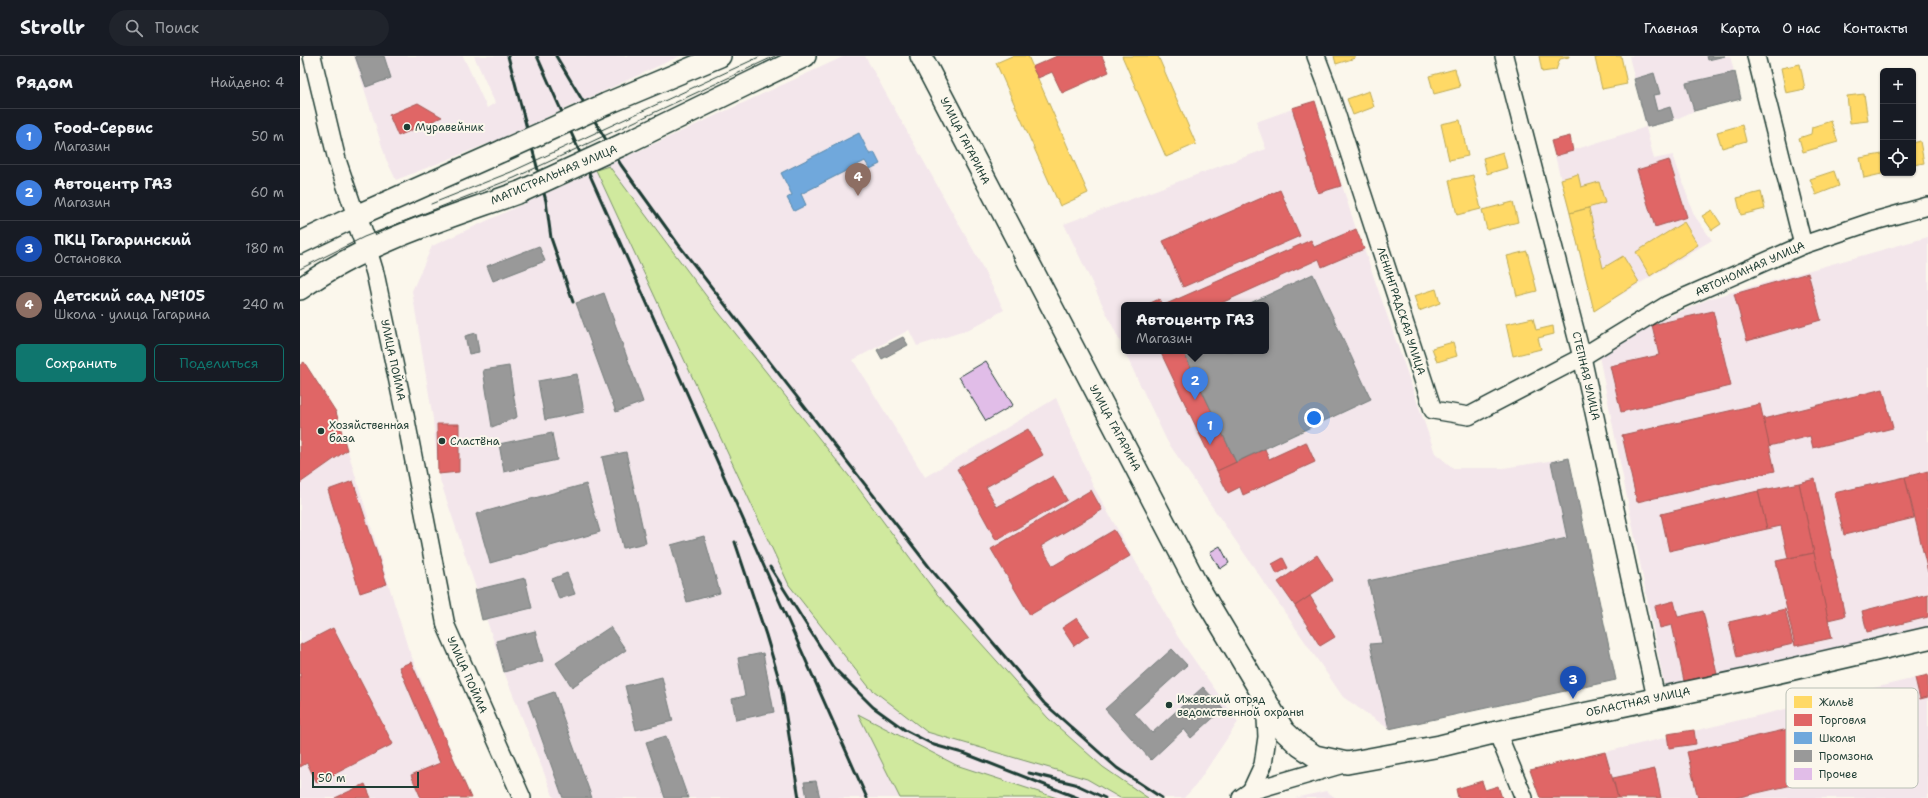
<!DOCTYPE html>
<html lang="ru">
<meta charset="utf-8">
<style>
:root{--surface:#171b24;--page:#20242c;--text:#f1f3f6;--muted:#9ea1a6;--line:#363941;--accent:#0f766e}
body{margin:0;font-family:"Shantell Sans",sans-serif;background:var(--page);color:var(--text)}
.controls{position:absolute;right:12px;top:12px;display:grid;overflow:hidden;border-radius:6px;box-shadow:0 1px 3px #0004}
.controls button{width:36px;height:36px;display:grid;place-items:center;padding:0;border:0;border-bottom:1px solid var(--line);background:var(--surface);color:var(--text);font:20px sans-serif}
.scale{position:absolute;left:12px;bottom:10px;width:107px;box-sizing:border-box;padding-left:4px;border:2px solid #1f3d34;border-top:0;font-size:11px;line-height:14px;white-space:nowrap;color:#1f3d34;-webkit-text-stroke:3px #fbf7ec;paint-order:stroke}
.you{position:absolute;left:1014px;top:362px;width:14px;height:14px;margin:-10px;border:3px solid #fff;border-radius:50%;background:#1a73e8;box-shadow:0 0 0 6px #1a73e833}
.badge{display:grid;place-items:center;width:26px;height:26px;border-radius:50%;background:var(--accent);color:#fff;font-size:13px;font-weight:700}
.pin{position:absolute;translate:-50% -33px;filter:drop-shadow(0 1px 2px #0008)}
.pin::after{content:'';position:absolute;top:21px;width:14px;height:12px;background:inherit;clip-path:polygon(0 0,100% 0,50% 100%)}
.popup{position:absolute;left:821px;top:246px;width:148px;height:52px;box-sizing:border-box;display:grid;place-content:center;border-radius:6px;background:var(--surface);filter:drop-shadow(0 1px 3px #0005);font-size:13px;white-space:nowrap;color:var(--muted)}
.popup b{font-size:15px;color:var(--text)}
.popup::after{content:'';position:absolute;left:50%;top:100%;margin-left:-8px;border:8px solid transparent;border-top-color:var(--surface)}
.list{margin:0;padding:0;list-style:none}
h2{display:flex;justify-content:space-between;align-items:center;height:52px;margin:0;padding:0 16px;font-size:17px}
h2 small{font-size:13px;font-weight:400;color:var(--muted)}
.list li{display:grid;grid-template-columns:26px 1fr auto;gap:12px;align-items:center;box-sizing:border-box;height:56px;padding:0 16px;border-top:1px solid var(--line)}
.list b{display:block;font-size:15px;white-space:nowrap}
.list p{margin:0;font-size:13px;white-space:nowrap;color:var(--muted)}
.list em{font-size:13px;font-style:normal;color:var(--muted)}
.actions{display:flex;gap:8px;padding:12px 16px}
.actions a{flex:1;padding:9px 0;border:1px solid var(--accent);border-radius:6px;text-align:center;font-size:14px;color:var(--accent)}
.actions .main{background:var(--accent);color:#fff}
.icon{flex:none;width:22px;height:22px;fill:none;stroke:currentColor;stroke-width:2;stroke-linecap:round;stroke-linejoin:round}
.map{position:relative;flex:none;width:1628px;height:742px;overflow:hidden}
header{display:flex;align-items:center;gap:24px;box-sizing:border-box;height:56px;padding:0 20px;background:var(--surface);border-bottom:1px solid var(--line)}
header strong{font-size:19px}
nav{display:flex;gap:22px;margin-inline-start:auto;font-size:14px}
.search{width:280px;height:36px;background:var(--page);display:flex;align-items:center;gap:10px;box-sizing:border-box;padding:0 14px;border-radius:22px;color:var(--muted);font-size:15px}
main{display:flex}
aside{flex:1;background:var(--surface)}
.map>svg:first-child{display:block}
.built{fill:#f3e6eb}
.green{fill:#d0e99e;stroke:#789369}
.homes{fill:#ffd966;stroke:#bcaa57}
.shops{fill:#e06666;stroke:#a65a57}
.schools{fill:#6fa8dc;stroke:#5788aa}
.industry{fill:#999;stroke:#747d7b}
.building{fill:#e1bde8;stroke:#1f3d34}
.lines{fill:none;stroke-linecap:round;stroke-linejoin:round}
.minor-casing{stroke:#1f3d34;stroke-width:20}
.major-casing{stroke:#1f3d34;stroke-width:24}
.minor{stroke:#fbf7ec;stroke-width:17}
.major{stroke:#fbf7ec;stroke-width:21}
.tram{stroke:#1f3d34;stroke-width:1}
.rail{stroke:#1f3d34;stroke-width:3}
.major-bridge-casing{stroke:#1f3d34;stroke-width:24;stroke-linecap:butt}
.major-bridge{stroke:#fbf7ec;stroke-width:21}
.poi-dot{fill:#1f3d34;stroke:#fbf7ec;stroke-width:1.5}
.labels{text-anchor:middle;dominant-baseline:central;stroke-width:4;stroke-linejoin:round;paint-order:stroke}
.poi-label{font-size:11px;fill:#1f3d34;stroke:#fbf7ec;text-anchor:start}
.street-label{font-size:11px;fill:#1f3d34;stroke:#fbf7ec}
.key{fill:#fbf7ec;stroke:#b9bfb5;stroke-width:1}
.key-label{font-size:11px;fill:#1f3d34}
</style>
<header>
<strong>Strollr</strong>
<div class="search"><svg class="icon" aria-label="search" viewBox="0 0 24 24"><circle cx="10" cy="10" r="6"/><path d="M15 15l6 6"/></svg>Поиск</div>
<nav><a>Главная</a><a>Карта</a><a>О нас</a><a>Контакты</a></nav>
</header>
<main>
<aside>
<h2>Рядом<small>Найдено: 4</small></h2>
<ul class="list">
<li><span class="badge" style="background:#3f7fe0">1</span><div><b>Food-Сервис</b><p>Магазин</p></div><em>50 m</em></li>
<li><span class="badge" style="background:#3f7fe0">2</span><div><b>Автоцентр ГАЗ</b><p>Магазин</p></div><em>60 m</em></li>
<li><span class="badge" style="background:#1a4fb4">3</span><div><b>ПКЦ Гагаринский</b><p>Остановка</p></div><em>180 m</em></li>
<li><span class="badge" style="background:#8d6e63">4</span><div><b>Детский сад №105</b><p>Школа · улица Гагарина</p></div><em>240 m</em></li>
</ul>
<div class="actions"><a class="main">Сохранить</a><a>Поделиться</a></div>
</aside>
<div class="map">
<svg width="1628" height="742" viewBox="0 0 1628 742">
<rect width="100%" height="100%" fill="#fbf7ec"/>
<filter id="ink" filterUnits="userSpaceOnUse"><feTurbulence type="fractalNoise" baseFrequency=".025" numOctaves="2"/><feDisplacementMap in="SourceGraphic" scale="8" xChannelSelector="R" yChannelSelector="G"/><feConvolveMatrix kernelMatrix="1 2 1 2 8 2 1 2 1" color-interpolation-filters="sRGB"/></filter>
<g filter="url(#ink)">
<g class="built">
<polygon points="54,0 163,0 187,52 195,47 174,0 380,0 197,84 96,124 86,103"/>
<polygon points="545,0 565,0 675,197 704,254 668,274 617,290 609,274 553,304 625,421 756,342 792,428 878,581 938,666 896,729 884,742 254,742 204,616 138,418 133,363 112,235 132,190"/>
<polygon points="1329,0 1430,0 1441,43 1394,55 1374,64 1346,72 1354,103 1373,99 1394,159 1412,184 1294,255 1255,100 1346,71"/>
<polygon points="1015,45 1056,173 1064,193 1135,397 1153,412 1203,412 1269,402 1316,624 1089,673 1043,641 867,385 824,295 966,295 966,249 824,249 824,294 764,168 966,93 956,66"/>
<polygon points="1628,181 1628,572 1365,633 1299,300 1353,268 1411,242"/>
<polygon points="4,306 36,356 108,592 171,742 0,742 0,309"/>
<polygon points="1628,619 1628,742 1240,742 1230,714"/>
<polygon points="1026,735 1036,742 995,742"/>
</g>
<g class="green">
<polygon points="309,110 416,253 553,425 637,538 748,662 803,711 848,742 820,742 787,723 627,676 569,631 489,529 296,114"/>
<polygon points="558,658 656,709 757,742 600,742"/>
</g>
<g class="homes">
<polygon points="712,0 728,0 788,137 760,150 696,7"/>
<polygon points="822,0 858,0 896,88 866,101"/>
<polygon points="1034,0 1054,0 1055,2 1036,8"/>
<polygon points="1239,0 1269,0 1269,1 1260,3 1256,14 1242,16"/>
<polygon points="1303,0 1321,0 1327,28 1302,33 1295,2"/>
<polygon points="1500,8 1505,33 1486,37 1481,12"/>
<polygon points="1155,13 1160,31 1134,38 1129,20"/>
<polygon points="1069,35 1074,51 1053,59 1047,43"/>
<polygon points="1564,38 1568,65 1550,67 1547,40"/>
<polygon points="1160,64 1168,100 1149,104 1141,68"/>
<polygon points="1531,65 1538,86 1503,96 1499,82 1511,78 1512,71"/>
<polygon points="1442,69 1446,85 1422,92 1417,76"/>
<polygon points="1620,85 1624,107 1613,109 1613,87"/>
<polygon points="1203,96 1207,112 1187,118 1183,102"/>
<polygon points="1582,98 1583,117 1586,117 1564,122 1560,102"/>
<polygon points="1534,115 1539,130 1516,139 1510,123"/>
<polygon points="1278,118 1281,131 1299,126 1305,147 1270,157 1261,123"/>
<polygon points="1173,119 1181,153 1157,159 1149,124"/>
<polygon points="1461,136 1465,153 1441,159 1437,142"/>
<polygon points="1213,146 1218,166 1187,174 1182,154"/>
<polygon points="1289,152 1303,212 1323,200 1339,226 1294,255 1270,157"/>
<polygon points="1412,154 1421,168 1412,174 1402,160"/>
<polygon points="1384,166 1398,189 1350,220 1336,196"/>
<polygon points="1227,195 1237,235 1217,240 1207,200"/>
<polygon points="1136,233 1140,247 1119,255 1114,240"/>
<polygon points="1233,262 1236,274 1253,270 1254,278 1238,282 1241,293 1213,300 1206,268"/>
<polygon points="1153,286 1157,300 1137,306 1132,292"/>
</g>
<g class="shops">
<polygon points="757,0 802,0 809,16 762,37 752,16 738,22 732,11"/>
<polygon points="1015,45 1041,130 1018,137 992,52"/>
<polygon points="118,47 142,61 98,80 89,59"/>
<polygon points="1270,80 1273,95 1255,100 1251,85"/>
<polygon points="1369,104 1387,161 1355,171 1337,114"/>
<polygon points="980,134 1000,180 883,231 863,185"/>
<polygon points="1056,173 1064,193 1022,211 1019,203 917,249 864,249 1011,184 1014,191"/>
<polygon points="1508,217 1521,264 1447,285 1434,238"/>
<polygon points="859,243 862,249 846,249"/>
<polygon points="1413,255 1431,330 1321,356 1310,310 1359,299 1352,269"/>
<polygon points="860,295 883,295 936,406 917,415"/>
<polygon points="4,306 36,356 47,394 0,427 0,309"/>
<polygon points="1583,333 1593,372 1513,392 1510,380 1469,390 1463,363"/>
<polygon points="1460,348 1475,415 1337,446 1322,379"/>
<polygon points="137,368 159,368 159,416 138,418"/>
<polygon points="728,373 743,399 686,431 697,451 753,420 767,444 696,484 657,413"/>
<polygon points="1006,386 1015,406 943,439 940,431 928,437 917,415 965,393 969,403"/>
<polygon points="1628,415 1628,516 1605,421"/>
<polygon points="1605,421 1614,462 1544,479 1534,437"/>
<polygon points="1515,423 1545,560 1528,564 1499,427"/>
<polygon points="53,425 87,528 60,537 28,434"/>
<polygon points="1499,427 1514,497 1488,502 1481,470 1467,473 1458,435"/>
<polygon points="791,434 802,454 741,490 753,510 814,474 830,500 730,559 691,493"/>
<polygon points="1458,435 1467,473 1369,495 1361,458"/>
<polygon points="1514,497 1532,582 1495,590 1476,505"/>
<polygon points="1017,499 1033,524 995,550 978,526"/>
<polygon points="983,502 988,512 977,518 972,508"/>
<polygon points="1628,538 1628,561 1567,576 1562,555"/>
<polygon points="1010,540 1035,581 1020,590 995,550"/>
<polygon points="1374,545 1378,561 1403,555 1417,618 1384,625 1372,569 1360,572 1355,550"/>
<polygon points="1485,553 1493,588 1437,601 1429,566"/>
<polygon points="777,562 789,579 774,590 762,572"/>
<polygon points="33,572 93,688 17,727 7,707 0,711 0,589"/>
<polygon points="111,606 171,742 121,742 111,719 140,707 99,611"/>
<polygon points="1628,619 1628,641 1620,643 1615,622"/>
<polygon points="1603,647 1615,701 1435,742 1398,742 1387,696"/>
<polygon points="1394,674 1396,688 1369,692 1367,678"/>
<polygon points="1305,696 1318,742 1240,742 1230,714"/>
<polygon points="1355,713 1361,742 1318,742 1313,722"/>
<polygon points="1182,725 1185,734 1198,730 1202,742 1158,742 1156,733"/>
<polygon points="65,728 71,742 35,742"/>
</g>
<polygon class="schools" points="559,77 570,99 574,96 580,108 570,113 565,105 501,138 506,149 494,155 487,142 492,139 481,117"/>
<g class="industry">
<polygon points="55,0 84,0 91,22 66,31"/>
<polygon points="1407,0 1425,0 1408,4"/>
<polygon points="1435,16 1441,43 1394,55 1386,27"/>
<polygon points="1354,17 1360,38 1353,39 1357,55 1370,51 1374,64 1347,71 1334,23"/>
<polygon points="239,190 245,205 193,225 187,210"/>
<polygon points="1013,218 1071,343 936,406 883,295 966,295 966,249 946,249"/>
<polygon points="304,237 343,346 316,356 276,247"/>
<polygon points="176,277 179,296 169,298 165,280"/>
<polygon points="603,281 608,289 582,303 577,294"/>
<polygon points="209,310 217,361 192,371 183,314"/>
<polygon points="277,318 284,356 245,364 238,325"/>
<polygon points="252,377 257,404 204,416 199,388"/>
<polygon points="326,396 346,487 323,492 302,401"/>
<polygon points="1269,402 1316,624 1089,673 1070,588 1082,587 1068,525 1267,482 1251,406"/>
<polygon points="286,428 300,476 190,507 176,458"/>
<polygon points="404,480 420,537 387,546 371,489"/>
<polygon points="267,517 275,538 259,543 252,523"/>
<polygon points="225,522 232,552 182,564 175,534"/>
<polygon points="310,571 326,594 272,631 256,607"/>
<polygon points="235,575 243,605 204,616 196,585"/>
<polygon points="872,593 887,609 834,657 852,677 903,631 923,653 891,682 884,673 851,704 805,653"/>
<polygon points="463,597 474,656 436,664 432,643 445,640 438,602"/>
<polygon points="362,621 373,665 336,674 325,630"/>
<polygon points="254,636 292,742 263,742 228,645"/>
<polygon points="366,680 388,742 365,742 346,686"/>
<polygon points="516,725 520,742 507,742 504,726"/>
</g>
<g class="building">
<polygon points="686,305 713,349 686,365 659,321"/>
<polygon points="920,490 929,507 920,513 910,496"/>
</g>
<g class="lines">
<defs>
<g id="minor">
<polyline points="12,0 37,104 56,160"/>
<polyline points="1016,0 1027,29 1133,354 1169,360 1282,301 1367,249 1503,189 1571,166 1628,150"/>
<polyline points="1204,0 1282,301 1356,642"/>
<polyline points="1456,0 1503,189"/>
<polyline points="68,194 75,217 105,359 146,570 222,742"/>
<polyline points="1197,676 1224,742"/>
<polyline points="951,735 963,709 967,681 965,645"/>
<polyline points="941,742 951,735 1047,707"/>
</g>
<g id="major">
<polyline points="621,0 896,527 984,675 1000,690 1015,700 1047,707 1140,690 1197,676 1445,624 1628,582"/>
<polyline points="306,48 420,0"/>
<polyline points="324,88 505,0"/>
<polyline points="56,160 68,194"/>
<polyline points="0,187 56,160 202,95"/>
<path d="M 0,233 C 66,186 145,163 220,136"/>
</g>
</defs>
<use href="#minor" class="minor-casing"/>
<use href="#major" class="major-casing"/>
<use href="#minor" class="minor"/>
<use href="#major" class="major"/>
<g class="tram">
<polyline points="131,148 211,116 459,1"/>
<polyline points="0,213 64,181 214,122 475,0"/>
</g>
<g class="rail">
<polyline points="208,0 246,145 251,182 273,246"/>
<polyline points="237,0 567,742"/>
<polyline points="256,0 321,109 378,188 630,512 744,647 817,712 862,742"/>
<polyline points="435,486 466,579 481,630 499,742"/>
<polyline points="470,511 533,611 573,651 605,674 634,689 666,698 778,742"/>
<polyline points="729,717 775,728 805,742"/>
</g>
<defs>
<g id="major-bridge">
<polyline points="202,95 306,48"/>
<polyline points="220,136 324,88"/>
</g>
</defs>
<use href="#major-bridge" class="major-bridge-casing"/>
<use href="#major-bridge" class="major-bridge"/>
</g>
</g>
<g class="poi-dot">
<circle cx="107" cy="71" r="4"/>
<circle cx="21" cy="375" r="4"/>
<circle cx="142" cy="385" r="4"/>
<circle cx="869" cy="649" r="4"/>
</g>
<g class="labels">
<g class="poi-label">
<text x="115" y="71">Муравейник</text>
<text x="29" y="369">Хозяйственная<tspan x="29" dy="13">база</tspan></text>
<text x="150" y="385">Сластёна</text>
<text x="877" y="643">Ижевский отряд<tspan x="877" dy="13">ведомственной охраны</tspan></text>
</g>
<g class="street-label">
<text transform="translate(665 85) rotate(63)">УЛИЦА ГАГАРИНА</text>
<text transform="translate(254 119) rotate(-23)">МАГИСТРАЛЬНАЯ УЛИЦА</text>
<text transform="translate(1450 213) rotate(-24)">АВТОНОМНАЯ УЛИЦА</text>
<text transform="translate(1101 255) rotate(72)">ЛЕНИНГРАДСКАЯ УЛИЦА</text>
<text transform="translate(93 304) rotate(78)">УЛИЦА ПОЙМА</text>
<text transform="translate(1286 320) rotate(77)">СТЕПНАЯ УЛИЦА</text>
<text transform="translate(815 372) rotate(62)">УЛИЦА ГАГАРИНА</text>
<text transform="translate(167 619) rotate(66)">УЛИЦА ПОЙМА</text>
<text transform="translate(1338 646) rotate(-12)">ОБЛАСТНАЯ УЛИЦА</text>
</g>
</g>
<rect x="1486" y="632" width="132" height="100" rx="6" class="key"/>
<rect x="1494" y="640" width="18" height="12" fill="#ffd966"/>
<rect x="1494" y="658" width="18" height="12" fill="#e06666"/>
<rect x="1494" y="676" width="18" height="12" fill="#6fa8dc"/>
<rect x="1494" y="694" width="18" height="12" fill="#999"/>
<rect x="1494" y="712" width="18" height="12" fill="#e1bde8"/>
<g class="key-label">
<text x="1519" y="650">Жильё</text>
<text x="1519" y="668">Торговля</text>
<text x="1519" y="686">Школы</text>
<text x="1519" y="704">Промзона</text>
<text x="1519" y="722">Прочее</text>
</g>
</svg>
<div class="controls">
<button>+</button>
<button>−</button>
<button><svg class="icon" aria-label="locate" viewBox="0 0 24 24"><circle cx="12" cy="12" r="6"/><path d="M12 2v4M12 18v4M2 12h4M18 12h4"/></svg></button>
</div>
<div class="scale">50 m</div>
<div class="you"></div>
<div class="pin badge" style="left:910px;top:389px;background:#3f7fe0">1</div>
<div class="pin badge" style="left:895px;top:344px;background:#3f7fe0">2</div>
<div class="popup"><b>Автоцентр ГАЗ</b>Магазин</div>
<div class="pin badge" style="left:1273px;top:643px;background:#1a4fb4">3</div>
<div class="pin badge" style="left:558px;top:140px;background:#8d6e63">4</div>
</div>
</main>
